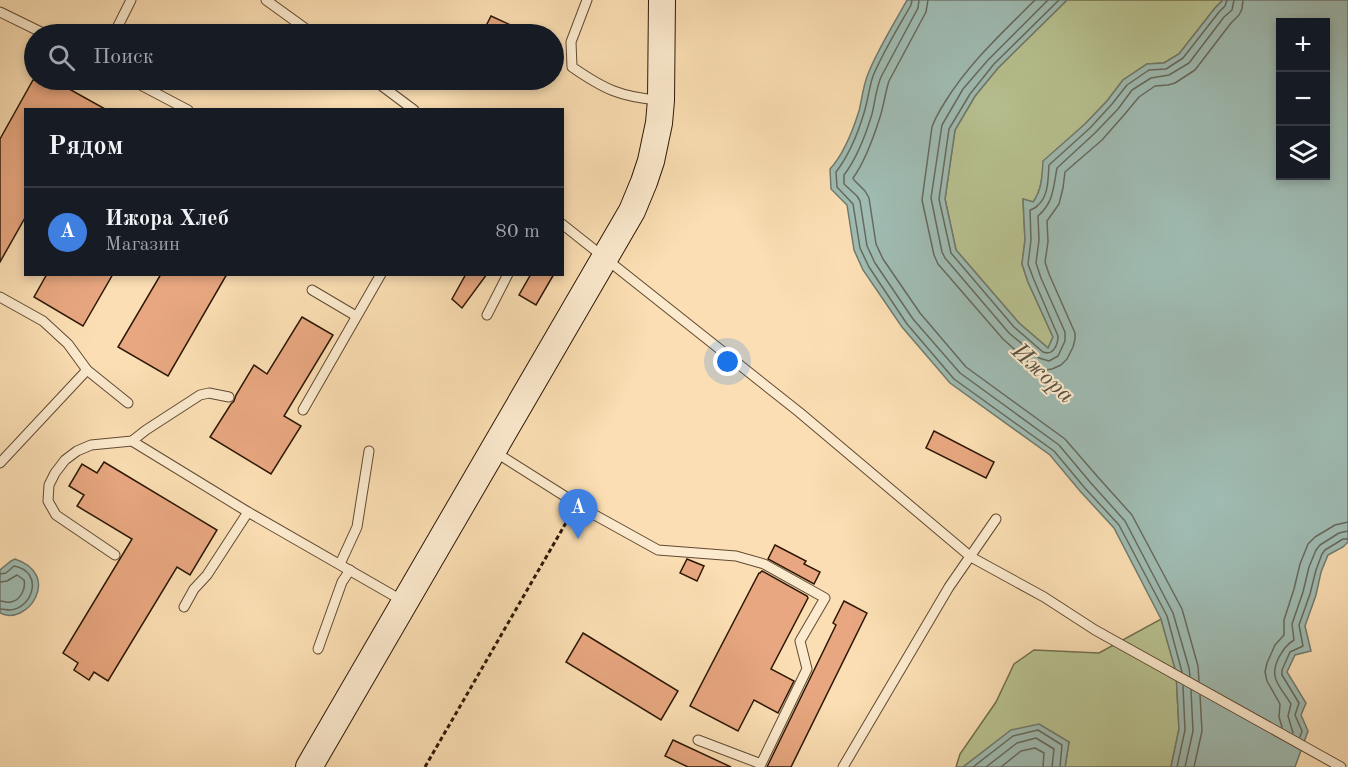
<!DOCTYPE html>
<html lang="ru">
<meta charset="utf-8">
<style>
:root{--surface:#171b24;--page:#20242c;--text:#f1f3f6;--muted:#9ea1a6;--line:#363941;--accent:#8c9099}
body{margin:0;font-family:"Old Standard TT",serif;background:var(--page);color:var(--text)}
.controls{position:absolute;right:18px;top:18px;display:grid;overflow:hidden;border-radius:0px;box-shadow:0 3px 9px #0003}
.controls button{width:54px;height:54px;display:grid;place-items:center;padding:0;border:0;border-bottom:2px solid var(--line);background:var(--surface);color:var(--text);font:30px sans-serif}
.you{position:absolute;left:728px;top:362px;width:21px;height:21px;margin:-15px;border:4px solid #fff;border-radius:50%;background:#1a73e8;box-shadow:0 0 0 9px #1a73e833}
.badge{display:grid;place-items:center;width:39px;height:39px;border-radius:50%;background:var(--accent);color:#fff;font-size:20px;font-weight:700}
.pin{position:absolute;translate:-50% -50px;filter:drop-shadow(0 2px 3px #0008)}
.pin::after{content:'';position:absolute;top:32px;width:21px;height:18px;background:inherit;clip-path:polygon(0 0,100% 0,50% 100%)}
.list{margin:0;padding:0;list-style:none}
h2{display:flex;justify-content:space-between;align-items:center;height:78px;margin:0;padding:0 24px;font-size:26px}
h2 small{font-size:20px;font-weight:400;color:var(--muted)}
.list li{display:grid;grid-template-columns:39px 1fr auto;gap:18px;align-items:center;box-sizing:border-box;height:90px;padding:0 24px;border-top:2px solid var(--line)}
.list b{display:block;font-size:22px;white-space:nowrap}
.list p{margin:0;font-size:20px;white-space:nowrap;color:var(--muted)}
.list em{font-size:20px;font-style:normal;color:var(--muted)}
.icon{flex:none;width:33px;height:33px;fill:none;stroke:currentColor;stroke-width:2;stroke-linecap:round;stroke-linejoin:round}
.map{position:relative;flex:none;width:1348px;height:767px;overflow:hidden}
.search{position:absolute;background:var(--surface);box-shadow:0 3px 9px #0003;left:24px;top:24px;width:540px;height:66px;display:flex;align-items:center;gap:15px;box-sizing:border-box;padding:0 21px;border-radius:33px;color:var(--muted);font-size:22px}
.panel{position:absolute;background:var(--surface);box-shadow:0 3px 9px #0003;left:24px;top:108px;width:540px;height:168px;border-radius:0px}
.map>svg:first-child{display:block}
.green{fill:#b8c291;stroke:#726d4c;stroke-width:1.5}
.water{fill:#9fbbb2;stroke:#717a6d;stroke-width:1.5;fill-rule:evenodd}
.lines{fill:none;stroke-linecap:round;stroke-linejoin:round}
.shore{stroke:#666a5c;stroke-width:1.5}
.building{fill:#e8a780;stroke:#2d1806;stroke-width:1.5}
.service-casing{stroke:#604a31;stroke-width:11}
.secondary-casing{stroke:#2d1806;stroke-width:28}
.path{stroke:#2d1806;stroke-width:3;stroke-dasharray:4.5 3;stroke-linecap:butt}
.service{stroke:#fceace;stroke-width:9}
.secondary{stroke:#fceace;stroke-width:26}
.labels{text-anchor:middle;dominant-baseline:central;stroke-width:4.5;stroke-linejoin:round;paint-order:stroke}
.water-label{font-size:24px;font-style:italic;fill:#555142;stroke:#fceace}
</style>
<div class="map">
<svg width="1348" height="767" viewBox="0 0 1348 767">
<rect width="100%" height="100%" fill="#fbdeb3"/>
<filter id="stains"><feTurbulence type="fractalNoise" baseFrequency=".00333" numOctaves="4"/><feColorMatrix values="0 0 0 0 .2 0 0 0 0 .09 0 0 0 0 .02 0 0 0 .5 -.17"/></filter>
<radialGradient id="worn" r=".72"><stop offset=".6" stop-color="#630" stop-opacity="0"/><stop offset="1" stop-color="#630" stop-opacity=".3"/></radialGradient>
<g class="green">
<path d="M 1067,0 L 1223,0 L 1215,8 L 1179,54 L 1164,63 L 1147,64 L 1123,80 L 1107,101 L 1085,124 L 1044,161 C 1042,176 1042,190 1033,202 L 1023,199 L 1025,240 L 1022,264 L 1028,282 L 1053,337 L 1048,348 L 1019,323 L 956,250 L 945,199 L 955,130 L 975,96 L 998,68 Z"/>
<polygon points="1161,619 1176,672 1179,729 1171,767 1065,767 1069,742 985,751 963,767 956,767 960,754 996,702 1014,664 1034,650 1099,653"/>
</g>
<g class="water">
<path d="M 907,0 L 1067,0 L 998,68 L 975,96 L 955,130 L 945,199 L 956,250 L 1019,323 L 1048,348 L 1053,337 L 1028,282 L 1022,264 L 1025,240 L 1023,199 L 1033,202 C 1042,190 1042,176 1043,161 L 1085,124 L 1107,101 L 1123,80 L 1147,64 L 1164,63 L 1179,54 L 1215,8 L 1223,0 L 1348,0 L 1348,542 L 1343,547 L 1328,555 L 1321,572 L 1316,595 L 1305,626 L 1311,651 L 1295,655 L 1287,672 L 1306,703 L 1301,715 L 1308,731 L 1295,767 L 1171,767 L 1179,729 L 1176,672 L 1161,619 L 1114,528 L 1080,491 L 1050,455 L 950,383 L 902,327 L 863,270 L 854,250 L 847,205 L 831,189 L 830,169 C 844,154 853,130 859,111 C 862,99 863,86 868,74 C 878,49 894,24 907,0 ZM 1280,22 L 1326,22 L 1326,176 L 1280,176 Z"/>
<path d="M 15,559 C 63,575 27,627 0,613 L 0,570 L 11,561 Z"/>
<polygon points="1039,724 1069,742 1065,767 963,767 1011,730"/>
</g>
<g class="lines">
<g class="shore">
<path d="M 912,0 L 911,5 C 898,28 883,52 873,76 C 869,88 868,100 864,113 C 858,133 849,155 836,172 L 837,187 L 853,204 L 860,248 L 869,267 L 907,324 L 954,379 L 1054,451 L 1084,487 L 1119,525 L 1167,616 L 1182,672"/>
<path d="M 919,0 L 918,8 L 881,77 C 876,89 875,102 872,114 C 866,134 857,158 844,175 L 844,184 L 857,196 L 860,201 L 867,246 L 875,263 L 913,319 L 960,373 L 1059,445 L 1090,482 L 1125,521 L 1173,613 L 1189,668 L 1190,676"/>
<path d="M 928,0 L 926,12 L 889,81 C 885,93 884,105 880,117 C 874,136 865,162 853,178 L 854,180 L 865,191 L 869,198 L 876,244 L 883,259 L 920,313 L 966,367 L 1065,439 L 1097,476 L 1132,515 L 1182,609 L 1198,666 L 1199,681"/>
<path d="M 1035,0 C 1003,32 969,63 945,102 C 940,110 935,118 932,127 L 922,200 L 934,255 L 938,264 L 1003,339 L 1032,365 L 1045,370 L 1052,369 L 1061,365 L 1067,359 L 1073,347 L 1075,339 L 1075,333 L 1049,274 L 1045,262 L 1048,242 L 1047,221 L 1059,204 L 1063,188 L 1065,172 L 1102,140 L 1124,115 L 1139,97 L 1155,86 L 1168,85 L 1175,83 L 1195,70 L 1231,23 L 1239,15 L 1242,9 L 1243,0"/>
<path d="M 1048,0 L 988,60 L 963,89 L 942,125 L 931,198 L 942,252 L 945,258 L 1009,333 L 1039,358 L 1049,361 L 1058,356 L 1065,341 L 1065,332 L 1041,278 L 1036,263 L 1039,240 L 1038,216 C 1054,202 1053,188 1057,168 L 1095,133 L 1118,109 L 1132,90 L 1151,78 L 1169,75 L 1189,63 L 1224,17 L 1232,10 L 1234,0"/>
<path d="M 1059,0 L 994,64 L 970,94 L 949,129 L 939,199 L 951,253 L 1014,327 L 1043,352 C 1053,356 1058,345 1058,336 L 1034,280 L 1028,264 L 1031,240 L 1030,210 C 1033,209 1036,208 1038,205 C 1049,196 1048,177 1049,165 L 1090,128 L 1112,104 L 1127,85 L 1149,70 L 1166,69 L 1183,58 L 1219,12 L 1225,6 L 1227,0"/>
<path d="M 0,574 L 6,573 L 14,566 C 45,572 32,609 10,610 C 7,610 3,609 0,609"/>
<path d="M 0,582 L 7,581 L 17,575 L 24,580 C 26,588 21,600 11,602 C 8,603 4,601 0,601"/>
<polyline points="1282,727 1279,717 1280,704 1267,681 1265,672 1267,663 1275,645 1284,635 1284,620 1294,589 1300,564 1308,544 1315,537 1335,525 1348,522"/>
<path d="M 1293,733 L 1288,716 L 1291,704 C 1280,686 1269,679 1278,659 C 1283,650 1286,645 1294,640 L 1292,624 L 1303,592 L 1309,567 L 1316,550 L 1320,545 L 1339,533 L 1348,531"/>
<polyline points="1300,737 1302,731 1295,715 1299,703 1282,675 1282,670 1290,652 1303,646 1299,625 1310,594 1316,570 1322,554 1325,550 1343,539 1348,539"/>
<polyline points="973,767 1013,736 1038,730 1062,745 1060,767"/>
<polyline points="986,767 1017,743 1036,738 1054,749 1052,767"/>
<polyline points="1001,767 1021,751 1035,748 1044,753 1043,767"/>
<polyline points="1177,767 1185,730 1183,686"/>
<polyline points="1185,767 1193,731 1191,690"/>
<polyline points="1194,767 1202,731 1200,695"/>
</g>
</g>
<g class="building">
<polygon points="491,16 530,34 482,34"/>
<polygon points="33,80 53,80 107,110 26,110 26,216 0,262 0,139"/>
<polygon points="47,274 113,274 83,326 34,297"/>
<polygon points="161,274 227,274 168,376 118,347"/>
<polygon points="466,274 487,274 462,308 452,299"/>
<polygon points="531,274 554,274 536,305 519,295"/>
<polygon points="302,317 333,335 284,416 301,426 271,474 210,437 231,404 234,401 236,395 254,365 267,374"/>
<polygon points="934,431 994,462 986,478 926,448"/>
<polygon points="104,462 217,530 190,575 177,567 108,681 94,672 89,680 74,670 78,663 63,653 132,539 77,506 84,495 69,486 82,464 97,473"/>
<polygon points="775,545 806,561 804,564 820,572 814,584 768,559"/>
<polygon points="687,559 704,566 697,581 680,573"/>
<polygon points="762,571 807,596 808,598 771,669 794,681 778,713 754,700 738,731 690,706 759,573 760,573"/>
<polygon points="844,601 867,613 791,767 767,767 836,625 833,623"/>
<polygon points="583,633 678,691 661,720 566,662"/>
<polygon points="673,740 731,767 688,767 665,756"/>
</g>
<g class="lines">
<defs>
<g id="service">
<polyline points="266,0 313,34"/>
<path d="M 587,0 L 571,42 L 572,67 C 604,89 620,97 659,100"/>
<polyline points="0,12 45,34"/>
<polyline points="114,34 131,0"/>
<polyline points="131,80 188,110"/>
<polyline points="374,80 414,110"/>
<polyline points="562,224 799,412 971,557 1044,597 1095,630 1341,767"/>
<polyline points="312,290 356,316"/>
<polyline points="0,297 43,321 68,344 87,370 128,403"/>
<polyline points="487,315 508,274"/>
<polyline points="303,410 381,274"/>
<polyline points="132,441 248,512 403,601"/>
<polyline points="495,452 593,514 658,550 736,556 764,564 825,598 800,641 807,669 761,764 698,740"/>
<polyline points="0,463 87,370"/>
<polyline points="115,555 56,515 48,501 49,485 55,473 65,460 77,451 91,445 132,441 146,430 200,395 209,393 229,397"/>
<polyline points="340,564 357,527 369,451"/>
<polyline points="184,607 194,589 207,575 248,512"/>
<polyline points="318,649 342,582 350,570"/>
<polyline points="843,767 949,587 996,519"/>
</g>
<polyline id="secondary" points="309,767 632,211 644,182 651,161 659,123 661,100 662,0"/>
</defs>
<use href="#service" class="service-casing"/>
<use href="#secondary" class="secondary-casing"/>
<polyline class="path" points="425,767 571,514"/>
<use href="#service" class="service"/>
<use href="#secondary" class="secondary"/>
</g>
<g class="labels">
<g class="water-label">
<text transform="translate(1042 374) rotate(43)">Ижора</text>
</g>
</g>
<rect width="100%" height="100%" filter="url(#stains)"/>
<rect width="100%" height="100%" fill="url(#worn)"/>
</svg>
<div class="controls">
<button>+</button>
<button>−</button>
<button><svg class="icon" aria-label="layers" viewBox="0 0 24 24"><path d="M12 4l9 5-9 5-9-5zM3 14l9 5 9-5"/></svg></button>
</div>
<div class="you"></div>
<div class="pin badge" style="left:578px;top:539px;background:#3f7fe0">A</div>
<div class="search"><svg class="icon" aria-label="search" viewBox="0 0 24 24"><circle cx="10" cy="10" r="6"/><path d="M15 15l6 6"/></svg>Поиск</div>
<section class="panel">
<h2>Рядом<small></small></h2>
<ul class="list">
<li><span class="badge" style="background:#3f7fe0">A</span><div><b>Ижора Хлеб</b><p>Магазин</p></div><em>80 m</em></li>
</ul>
</section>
</div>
